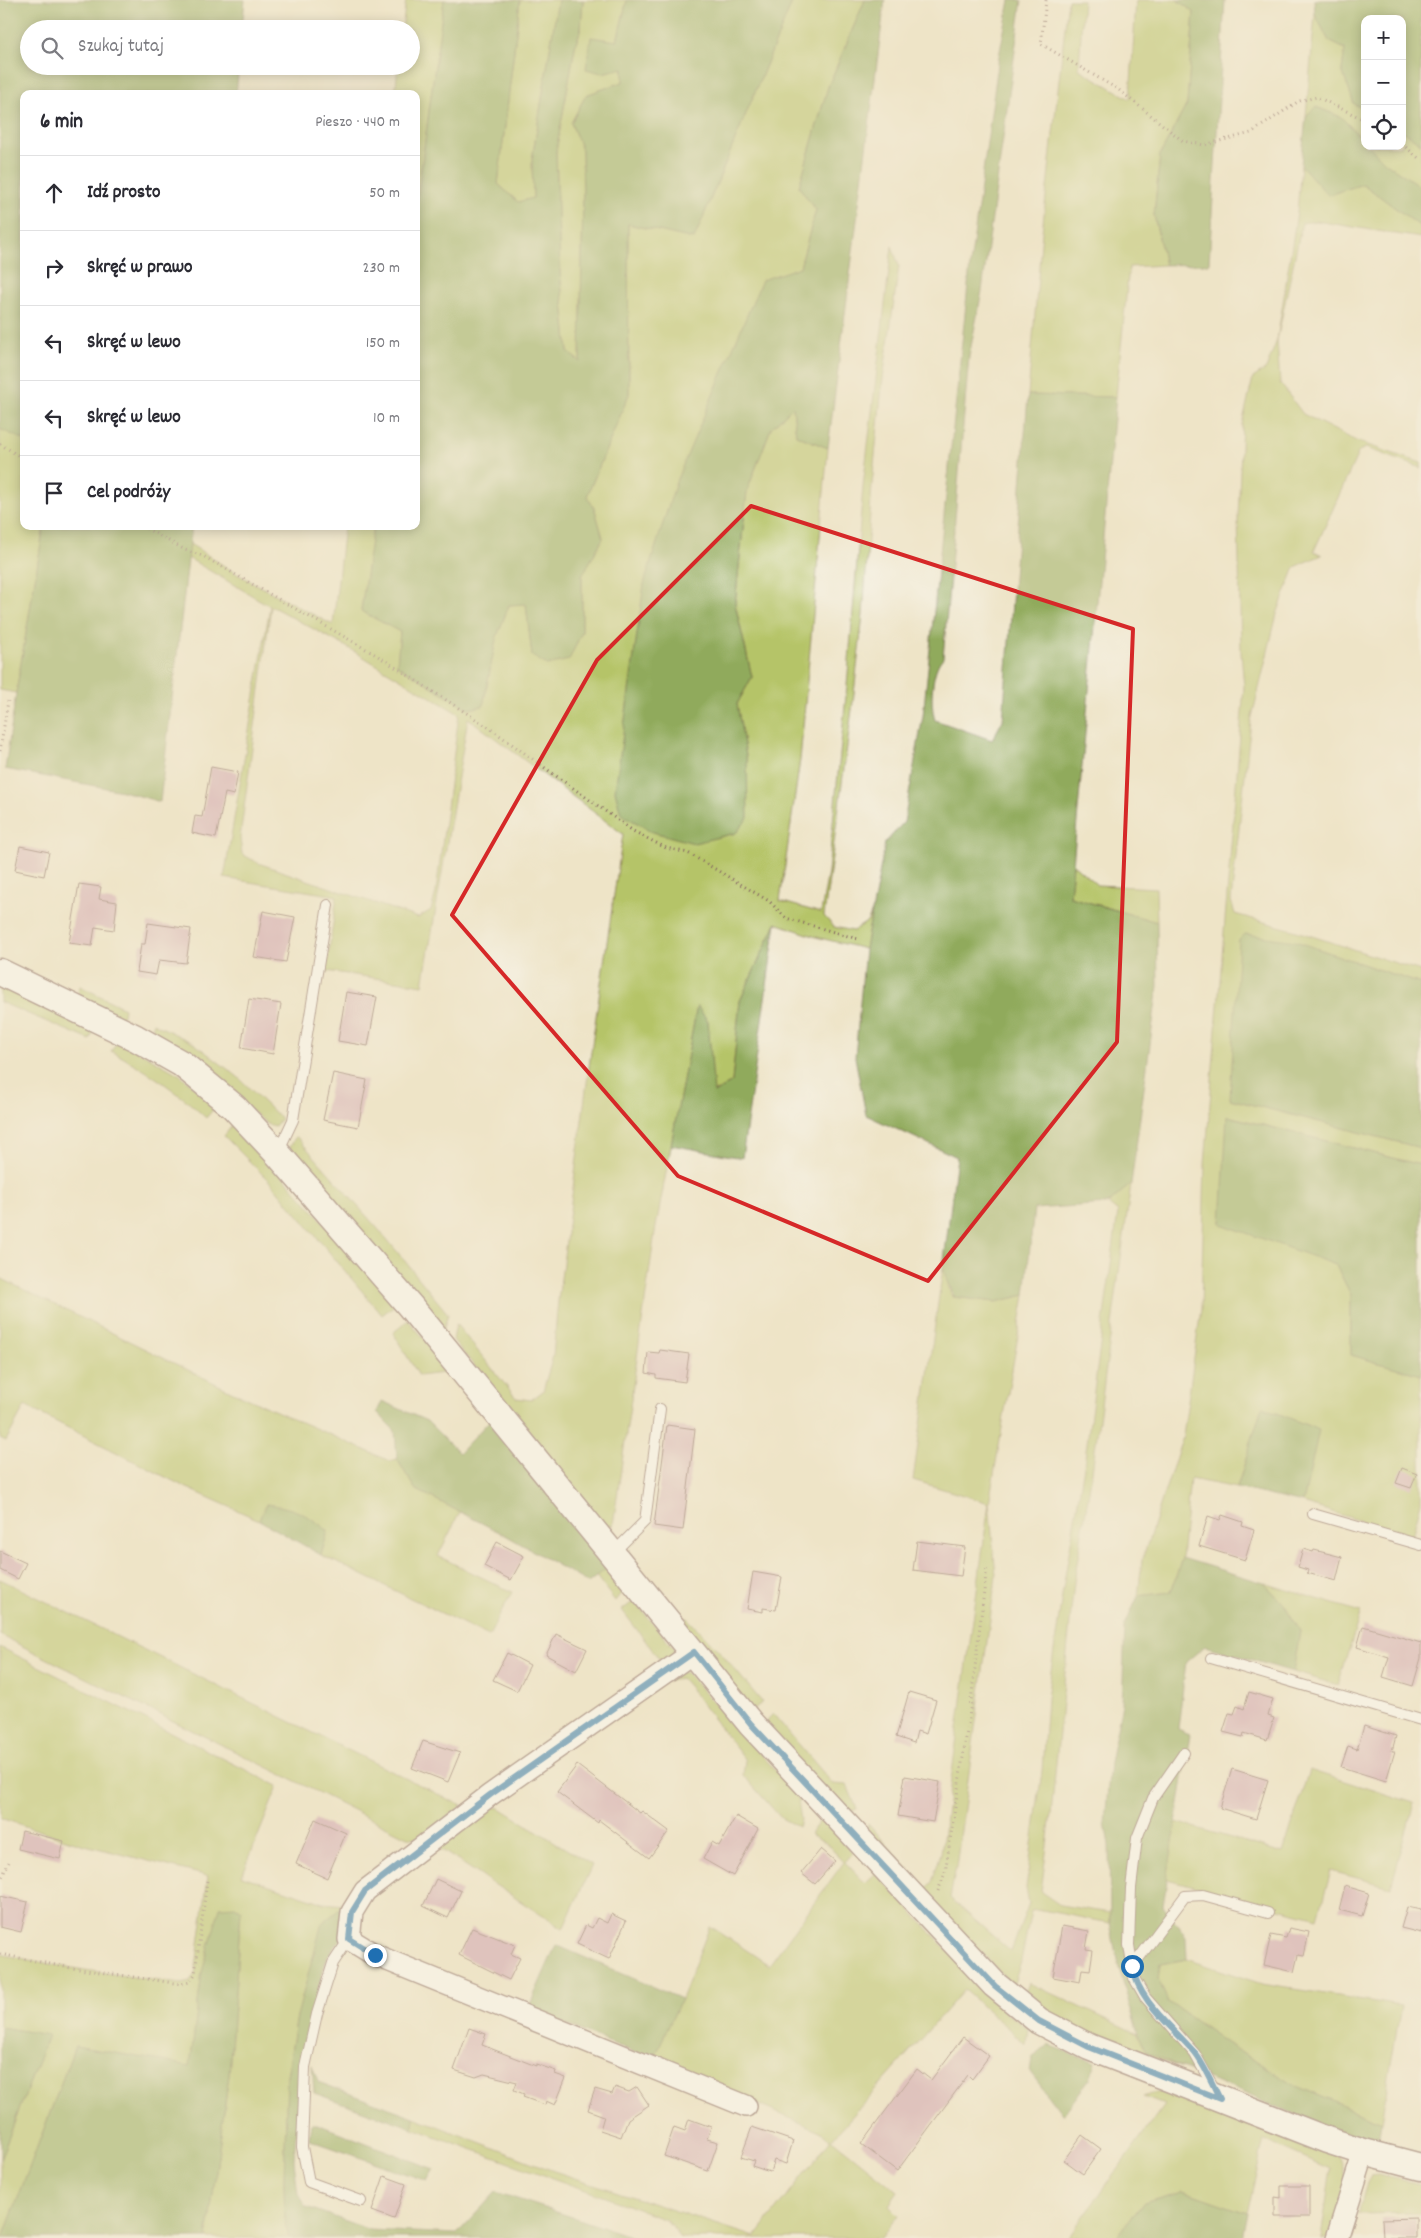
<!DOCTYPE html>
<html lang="pl">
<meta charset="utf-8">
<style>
:root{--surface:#fff;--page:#f7f7f7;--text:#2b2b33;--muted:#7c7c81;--line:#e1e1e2}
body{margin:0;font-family:Dekko,sans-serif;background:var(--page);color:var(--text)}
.controls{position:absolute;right:15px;top:15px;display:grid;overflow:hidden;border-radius:10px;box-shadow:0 2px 12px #0003}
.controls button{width:45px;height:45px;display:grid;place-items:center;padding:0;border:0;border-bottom:1px solid var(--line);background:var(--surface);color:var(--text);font:25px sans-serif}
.stop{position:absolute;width:15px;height:15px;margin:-11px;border:4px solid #1f6fb2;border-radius:50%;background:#fff}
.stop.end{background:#1f6fb2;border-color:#fff;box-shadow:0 1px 5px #0008}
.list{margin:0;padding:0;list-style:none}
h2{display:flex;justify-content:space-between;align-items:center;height:65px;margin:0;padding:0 20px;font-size:21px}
h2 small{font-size:16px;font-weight:400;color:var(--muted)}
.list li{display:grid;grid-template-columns:32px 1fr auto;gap:15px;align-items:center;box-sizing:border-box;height:75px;padding:0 20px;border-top:1px solid var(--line)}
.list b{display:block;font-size:19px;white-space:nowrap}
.list em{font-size:16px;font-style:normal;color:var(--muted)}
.icon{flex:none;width:28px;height:28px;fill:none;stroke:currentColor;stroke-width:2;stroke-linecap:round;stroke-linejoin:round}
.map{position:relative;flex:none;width:1421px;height:2238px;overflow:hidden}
.search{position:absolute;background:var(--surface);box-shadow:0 2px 12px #0003;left:20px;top:20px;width:400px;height:55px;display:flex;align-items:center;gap:12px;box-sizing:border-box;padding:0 18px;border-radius:28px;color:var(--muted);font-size:19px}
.panel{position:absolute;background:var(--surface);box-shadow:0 2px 12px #0003;left:20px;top:90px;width:400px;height:440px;border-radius:10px}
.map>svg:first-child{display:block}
.green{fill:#b5c467;stroke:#807249;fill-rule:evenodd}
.forest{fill:#90aa5c;stroke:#6d6444}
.building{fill:#cd9bb1}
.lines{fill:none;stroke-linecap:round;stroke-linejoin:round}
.service-casing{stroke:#836462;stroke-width:12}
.minor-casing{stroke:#836462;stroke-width:24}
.tertiary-casing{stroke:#836462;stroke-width:29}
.path{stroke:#836462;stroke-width:3;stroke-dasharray:1 4;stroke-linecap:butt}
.service{stroke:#fff;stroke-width:10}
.minor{stroke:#fff;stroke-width:21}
.tertiary{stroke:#fff;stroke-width:26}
.route{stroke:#1f6fb2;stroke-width:6}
.marked{fill:none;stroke:#d62828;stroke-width:4;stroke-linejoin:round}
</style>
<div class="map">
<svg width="1421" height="2238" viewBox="0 0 1421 2238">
<rect width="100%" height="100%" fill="#f7f3e8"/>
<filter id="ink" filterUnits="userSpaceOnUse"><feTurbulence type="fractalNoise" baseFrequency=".02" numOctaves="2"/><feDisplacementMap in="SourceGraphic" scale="10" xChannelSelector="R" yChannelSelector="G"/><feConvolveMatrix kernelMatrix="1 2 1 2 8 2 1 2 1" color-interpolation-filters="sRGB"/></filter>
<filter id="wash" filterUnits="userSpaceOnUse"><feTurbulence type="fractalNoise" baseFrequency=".0096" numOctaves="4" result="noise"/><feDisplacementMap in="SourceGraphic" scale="20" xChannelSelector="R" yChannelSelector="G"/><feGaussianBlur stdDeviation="1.12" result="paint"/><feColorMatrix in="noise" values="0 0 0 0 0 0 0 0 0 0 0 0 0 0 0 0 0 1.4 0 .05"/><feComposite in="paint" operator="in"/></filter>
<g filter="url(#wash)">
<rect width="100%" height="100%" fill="#eee4c7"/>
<g class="green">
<polygon points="406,0 444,0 416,207 416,94 395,94 398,66 411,66 411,29 402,29"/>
<polygon points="520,0 558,0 532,160 533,199 518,202 498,184"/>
<polygon points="583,0 627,0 617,41 602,73 623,67 623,82 586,95 571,123 582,150 583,200 580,362 568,352 560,272 556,151 575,47 581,28"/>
<path d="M 793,0 L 865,0 L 828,87 L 799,187 L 816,210 L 800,267 L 677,479 L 747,762 L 737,704 L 752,677 L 735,604 L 747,491 L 771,428 L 793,407 L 796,435 L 828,448 L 800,760 L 780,901 L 821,913 L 828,872 L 847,686 L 863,486 L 892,246 L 899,266 L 882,386 L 872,485 L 863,615 L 853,702 L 824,916 L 834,927 L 853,931 L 868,921 L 872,911 L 865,949 L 816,937 L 776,923 L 740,1001 L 732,1082 L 713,1093 L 708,1021 L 697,1007 L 655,1232 L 613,1525 L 606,1527 L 453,1340 L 456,1324 L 516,1398 L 531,1400 L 543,1391 L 553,1356 L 558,1301 L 593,1037 L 623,834 L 468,718 L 423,985 L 326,971 L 337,896 L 224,878 L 270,606 L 188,558 L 190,544 L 237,574 L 333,625 L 344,526 L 373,526 L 361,611 L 400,632 L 397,665 L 469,709 L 483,706 L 496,639 L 509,605 L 526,603 L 532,656 L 582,632 L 582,576 L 603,538 L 595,510 L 587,496 L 629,394 L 628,224 L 694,239 ZM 271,606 L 345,646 L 459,714 L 436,892 L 431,910 L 418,918 L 258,863 L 242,854 L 240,838 Z"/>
<polygon points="1068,0 1083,0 1079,69 1130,99 1136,0 1177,0 1194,12 1187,104 1160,155 1154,215 1165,265 1129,267 1116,397 1028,395 1042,232"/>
<polygon points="1315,14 1329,41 1345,49 1342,70 1354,104 1365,110 1365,142 1341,117 1316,107 1306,116"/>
<polygon points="1402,130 1421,144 1421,187 1386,163 1369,146 1402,146"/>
<polygon points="1301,165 1328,195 1363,184 1421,227 1421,238 1316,221 1302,223 1277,340 1280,383 1303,414 1356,441 1421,463 1421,468 1366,448 1359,451 1314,551 1322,555 1295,567 1277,614 1251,721 1231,901 1235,914 1293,930 1421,971 1421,984 1295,941 1230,1099 1421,1148 1421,1165 1228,1116 1221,1223 1336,1265 1351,1295 1351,1355 1421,1375 1421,1502 1412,1537 1303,1503 1318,1430 1262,1407 1237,1488 1190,1479 1182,1558 1171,1592 1138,1596 1142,1560 1183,1436 1201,1309 1205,1164 1244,687 1241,652 1238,518 1242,424 1253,378 1266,369 1277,340 1297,213"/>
<polygon points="0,429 24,440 24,526 44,526 16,693 0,690"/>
<polygon points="1073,864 1097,885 1156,888 1157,922 1070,897"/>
<polygon points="0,982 95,1028 90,1040 0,1002"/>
<polygon points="80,986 124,1008 123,1016 119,1018 82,998 78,992"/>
<polygon points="153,1023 195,1044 238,1077 281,1119 275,1126 270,1126 158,1038 153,1029"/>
<path d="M 119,1040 L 180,1075 L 217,1105 L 206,1118 C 179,1092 145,1069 111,1051 Z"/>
<polygon points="235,1122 396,1304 382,1315 271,1183 224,1136"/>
<polygon points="296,1136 386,1238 448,1314 443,1331 289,1149"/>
<polygon points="1131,1184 1091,1479 1074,1582 1051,1814 1041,1892 1060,1905 1110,1913 1110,1923 1042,1910 1031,1911 1021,1962 1014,1983 1011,1984 867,1830 868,1823 925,1889 932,1882 941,1853 989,1503 913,1480 943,1268 952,1297 996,1302 1025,1295 989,1503 996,1576 956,1867 950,1898 1011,1952 1029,1903 1026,1888 1042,1771 1047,1698 1064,1582 1084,1466 1118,1212 1108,1204"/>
<polygon points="0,1278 235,1393 390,1461 397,1459 415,1489 460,1512 438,1556 512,1592 489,1636 321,1555 328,1531 266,1504 259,1520 185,1487 25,1406 6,1441 0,1438"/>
<polygon points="408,1320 450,1368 443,1373 419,1376 393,1333"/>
<polygon points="610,1566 625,1588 615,1601 596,1576"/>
<path d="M 0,1579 L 462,1806 L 420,1839 L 407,1837 C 272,1768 135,1704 0,1635 Z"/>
<polygon points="1264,1583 1361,1612 1338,1685 1293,1672 1300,1631 1284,1604"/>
<polygon points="634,1601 674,1648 673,1655 663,1664 622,1610"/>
<polygon points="686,1617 722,1654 762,1702 752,1713 685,1626"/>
<polygon points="0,1647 278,1786 242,1876 324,1903 345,1905 297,2016 287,2077 284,2183 285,2223 289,2238 207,2238 229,2074 241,1910 202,1972 190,2067 75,2046 3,2238 0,2238 0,2160 48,2035 0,2027 0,1954 65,1967 181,1984 190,1982 195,1974 208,1876 81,1844 0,1818"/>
<polygon points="681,1672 687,1673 797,1794 801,1820 798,1827 781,1818 743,1775 745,1760 689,1687 681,1678 667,1681"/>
<polygon points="773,1714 833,1784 847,1785 857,1809 845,1814 766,1729 768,1719"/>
<polygon points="1309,1770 1414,1803 1391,1887 1331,1871 1318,1918 1167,1879 1176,1822 1283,1853"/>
<polygon points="489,1806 500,1808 592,1865 563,1929 437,1847"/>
<polygon points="819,1822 825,1822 853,1853 845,1862 865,1883 876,1873 1006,2013 1028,2029 1026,2044 964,1990 832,2139 898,2192 889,2205 899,2215 881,2238 680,2238 666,2219 413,2128 414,2117 554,2171 755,2237 831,2139 820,2131 653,2060 681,1999 710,1926 769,1965 844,1862 825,1842 810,1834"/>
<polygon points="1187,1959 1262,1984 1401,2006 1381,2122 1296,2086 1225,2042 1168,2002 1158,1979 1160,1964"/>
<polygon points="1029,1983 1138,2034 1148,2053 1182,2068 1093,2039 1055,2019 1025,1993"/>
<path d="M 1159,2091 L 1267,2128 L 1333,2153 C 1335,2155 1340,2158 1341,2161 C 1351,2179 1337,2219 1333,2238 L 1321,2238 L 1331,2169 L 1264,2140 L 1247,2213 L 1184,2191 L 1144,2202 L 1116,2238 L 1068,2238 L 1164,2105 L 1143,2097 Z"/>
<polygon points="1378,2175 1421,2184 1421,2213 1358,2214 1367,2183 1371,2176"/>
</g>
<g class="forest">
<polygon points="0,0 245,0 242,29 29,29 29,66 239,66 236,94 24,94 24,440 0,429"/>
<polygon points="444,0 520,0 498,184 518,202 533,198 532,160 558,0 583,0 581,28 575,47 556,151 560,272 568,352 580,362 583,200 582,150 571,123 586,95 623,82 623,68 602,73 586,69 591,37 617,41 627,0 793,0 694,239 628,224 629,394 587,496 595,510 603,538 582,576 582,632 569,660 547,665 532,656 526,604 509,605 496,639 483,706 469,709 397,665 400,632 361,611 373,526 416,526 416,207"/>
<polygon points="865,0 885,0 828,448 796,435 793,407 771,428 747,491 735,604 752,677 737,704 747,762 748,818 736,833 694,843 653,832 621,814 615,791 644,584 677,479 762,280 800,267 816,210 799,187 828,87"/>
<path d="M 1010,0 L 1022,0 L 982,291 L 969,357 L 943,658 C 931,669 930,705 935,720 L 992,740 L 1003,720 L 1028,395 L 1116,397 L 1070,897 L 1157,922 L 1158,986 L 1131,1184 L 1108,1204 L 1034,1209 L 1025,1295 L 996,1302 L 954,1297 L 943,1268 L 957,1157 L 866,1115 L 855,1057 L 865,949 L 885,843 L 904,822 L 923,716 L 970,265 L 999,56 Z"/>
<polygon points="1177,0 1225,0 1209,264 1165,265 1154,215 1160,155 1187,104 1194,12"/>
<polygon points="1314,0 1421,0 1421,144 1402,130 1402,19 1365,19 1365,110 1354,104 1342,70 1345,49 1329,41 1315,14"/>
<polygon points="1316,107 1341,117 1365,142 1365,146 1369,146 1386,163 1421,187 1421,227 1363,184 1328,195 1301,165 1306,116"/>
<polygon points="44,526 192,526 160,802 122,791 5,769 16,693"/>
<polygon points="776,923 742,1158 671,1145 697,1006 708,1021 714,1093 732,1082 740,1001"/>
<polygon points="1245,934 1295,941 1421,984 1421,1148 1230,1099 1239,940"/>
<polygon points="1227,1116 1421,1165 1421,1375 1351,1355 1351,1295 1336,1265 1221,1224"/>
<polygon points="382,1401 427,1421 459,1453 491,1419 610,1566 588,1583 507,1536 415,1489 397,1459 395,1431 377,1412"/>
<polygon points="1262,1407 1319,1430 1303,1503 1237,1488"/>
<path d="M 266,1504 C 292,1507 308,1514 328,1531 L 321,1555 L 259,1520 Z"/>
<polygon points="1182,1558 1264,1583 1284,1604 1300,1631 1293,1672 1205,1646 1186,1662 1178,1729 1190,1734 1163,1906 1186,1937 1187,1959 1160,1964 1158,1979 1168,2002 1225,2042 1296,2086 1381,2122 1378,2142 1344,2135 1148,2053 1138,2034 1118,1965 1110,1923 1109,1845 1105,1823 1110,1762 1122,1704 1125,1625 1138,1596 1171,1592"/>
<polygon points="345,1905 341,1939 327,1957 314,2005 301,2066 294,2160 298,2194 307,2207 370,2230 457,2234 496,2192 636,2238 289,2238 285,2223 284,2183 287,2077 297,2016 322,1923"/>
<polygon points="235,1906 241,1910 229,2074 207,2238 3,2238 75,2046 190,2066 202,1972 220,1907"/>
<polygon points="556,1945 681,1999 653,2060 528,2009"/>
<polygon points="0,2027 48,2035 0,2160"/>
<polygon points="1049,2045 1095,2062 1090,2078 1063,2115 1030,2072 1032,2058"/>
<polygon points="312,2065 318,2082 414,2117 413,2128 314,2093"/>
<polygon points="312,2122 434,2169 427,2181 310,2140"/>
<polygon points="1184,2191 1247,2213 1242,2238 1116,2238 1144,2202"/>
</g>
<g id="blocks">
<g class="building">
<polygon points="211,767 238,772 234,795 225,793 216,838 192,833 195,816 202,817"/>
<polygon points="20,846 49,852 44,876 15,870"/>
<polygon points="79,884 101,887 99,899 117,902 114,930 95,927 92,946 69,943"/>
<polygon points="263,911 295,917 286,962 254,957"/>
<polygon points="148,923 191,929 186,963 159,960 156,975 137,972 141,944 145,944"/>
<polygon points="346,992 377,997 368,1046 338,1041"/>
<polygon points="249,999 281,1004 273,1054 241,1048"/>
<polygon points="333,1073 367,1080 358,1127 323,1120"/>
<polygon points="660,1350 689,1354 685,1382 656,1378 656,1375 646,1373 648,1352 659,1353"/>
<polygon points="667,1425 695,1429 683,1530 654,1526"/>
<polygon points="1402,1468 1417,1474 1411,1488 1396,1483"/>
<polygon points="1222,1515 1243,1522 1242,1526 1254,1530 1245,1560 1199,1546 1208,1516 1220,1520"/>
<polygon points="917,1541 965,1547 961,1576 913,1570"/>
<polygon points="497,1542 524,1556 511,1580 484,1566"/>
<polygon points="1303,1549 1313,1552 1314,1550 1342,1557 1336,1581 1307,1573 1308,1570 1298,1567"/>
<polygon points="0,1551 26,1563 18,1579 0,1570"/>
<polygon points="753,1572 782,1577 776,1610 763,1608 763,1612 747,1609"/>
<polygon points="1363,1626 1421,1643 1421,1658 1413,1686 1383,1677 1389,1657 1357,1647"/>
<polygon points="556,1634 587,1649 576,1671 546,1655"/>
<polygon points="507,1653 530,1665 517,1691 493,1680"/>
<polygon points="909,1692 936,1700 926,1734 917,1731 914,1743 896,1737"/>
<polygon points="1249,1692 1273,1699 1268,1716 1274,1718 1267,1740 1244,1733 1243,1737 1223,1732 1229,1713 1234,1714 1237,1706 1244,1709"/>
<polygon points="1364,1726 1396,1736 1392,1751 1395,1751 1386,1781 1341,1767 1348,1746 1357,1749"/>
<polygon points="423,1741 460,1753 448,1782 412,1768"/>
<polygon points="577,1765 640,1813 642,1811 669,1831 649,1858 599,1820 598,1823 557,1792"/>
<polygon points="1232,1769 1268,1780 1256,1819 1220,1808"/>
<polygon points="905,1776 940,1782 933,1822 898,1816"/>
<polygon points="736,1816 758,1829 733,1876 703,1859 712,1842 719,1846"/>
<polygon points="315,1819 346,1833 327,1878 296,1864"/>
<polygon points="22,1831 64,1841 60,1859 18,1849"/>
<polygon points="821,1849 835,1861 815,1884 801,1873"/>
<polygon points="436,1879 461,1891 448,1918 423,1906"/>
<polygon points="1345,1886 1369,1893 1362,1916 1339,1910"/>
<polygon points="0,1896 28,1902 21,1932 0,1927"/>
<polygon points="1407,1907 1421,1910 1421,1933 1401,1928"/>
<polygon points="611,1914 626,1921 609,1959 577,1944 586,1925 592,1928 597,1918 607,1923"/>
<polygon points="1062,1926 1089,1931 1086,1949 1093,1950 1090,1970 1082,1969 1080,1982 1053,1977"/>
<polygon points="472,1928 515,1945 511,1954 520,1958 509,1980 459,1955"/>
<polygon points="1289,1928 1309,1932 1304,1956 1298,1955 1294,1972 1264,1965 1271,1935 1286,1938"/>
<polygon points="469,2028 486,2034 482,2045 536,2066 536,2064 556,2071 555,2074 566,2078 555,2105 546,2101 545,2105 523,2097 524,2094 514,2090 517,2082 484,2074 476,2077 454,2070"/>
<polygon points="963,2037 989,2056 972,2079 968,2075 897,2171 861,2144 917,2069 931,2080"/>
<polygon points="615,2087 629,2092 637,2087 649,2105 628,2119 621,2137 600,2130 604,2116 588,2110 595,2089 612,2094"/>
<polygon points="689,2119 711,2127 707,2139 718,2142 708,2171 664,2156 674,2127 685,2131"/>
<polygon points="752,2127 793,2141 786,2164 774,2160 770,2172 752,2166 754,2161 741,2157"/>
<polygon points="1082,2135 1101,2149 1083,2174 1064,2160"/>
<polygon points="384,2176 406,2184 394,2219 372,2211"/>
<polygon points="1281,2186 1309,2186 1309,2217 1275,2217 1275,2197 1281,2198"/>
<polygon points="1416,2218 1416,2238 1383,2238 1382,2219"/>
</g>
</g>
</g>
<g filter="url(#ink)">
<use href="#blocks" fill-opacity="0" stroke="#836462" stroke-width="1"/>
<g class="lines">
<defs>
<g id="service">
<polyline points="278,1152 293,1120 328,905"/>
<polyline points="1313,1514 1421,1545"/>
<polyline points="613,1553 645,1521 660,1409"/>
<polyline points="1211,1658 1421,1720"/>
<polyline points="1184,1753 1153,1798 1137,1838 1131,1888 1129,1945 1134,1978 1145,1997 1195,2054 1216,2092"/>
<polyline points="349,1939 333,1963 317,2014 305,2067 302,2147 309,2182 361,2201"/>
<polyline points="1133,1966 1185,1896 1203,1895 1268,1913"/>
</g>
<g id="minor">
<polyline points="694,1652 490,1795 365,1891 352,1912 349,1939 375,1955 746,2106"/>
<polyline points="1337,2238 1364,2152"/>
</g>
<polyline id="tertiary" points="0,972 136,1038 182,1064 234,1107 277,1153 410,1306 751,1724 995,1985 1039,2021 1089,2047 1327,2140 1364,2152 1421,2167"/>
</defs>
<use href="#service" class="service-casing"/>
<use href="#minor" class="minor-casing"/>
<use href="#tertiary" class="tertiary-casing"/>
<g class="path">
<polyline points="1046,0 1041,44 1119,90 1183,141 1204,145 1251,133 1299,101 1317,97 1365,120"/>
<polyline points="1402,144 1421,160"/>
<polyline points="0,444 24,459"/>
<polyline points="142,526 185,550 203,556 378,656 488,727 633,831 666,848 688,853 769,901 786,918 858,939"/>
<polyline points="0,751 8,701"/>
<polyline points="0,1881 10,1860"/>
<polyline points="938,1891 945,1873 969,1718 987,1566"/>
<polyline points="0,1954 65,1967 181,1984 190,1982 195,1974 207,1881"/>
</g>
<use href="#service" class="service"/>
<use href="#minor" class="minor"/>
<use href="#tertiary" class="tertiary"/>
</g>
</g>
<g class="lines" filter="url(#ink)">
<path class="route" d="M 375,1955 L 349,1939 L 352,1912 L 365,1891 L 490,1795 L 694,1652 L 751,1724 L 995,1986 L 1039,2021 L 1089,2047 L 1220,2099 C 1212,2084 1205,2065 1194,2052 C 1171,2025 1139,2002 1132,1966"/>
</g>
<path d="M0 0H1421V2238H0ZM 751,506 L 1133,629 L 1117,1042 L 928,1281 L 678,1176 L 452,915 L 597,660 Z" fill="#eee4c7" fill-opacity=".55" fill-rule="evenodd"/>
<path class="marked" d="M 751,506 L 1133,629 L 1117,1042 L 928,1281 L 678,1176 L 452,915 L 597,660 Z"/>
</svg>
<div class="controls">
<button>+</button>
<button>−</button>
<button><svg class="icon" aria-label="locate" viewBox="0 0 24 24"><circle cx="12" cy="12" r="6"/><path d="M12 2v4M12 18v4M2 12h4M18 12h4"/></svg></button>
</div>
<div class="stop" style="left:1132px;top:1966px"></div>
<div class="stop end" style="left:375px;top:1955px"></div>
<div class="search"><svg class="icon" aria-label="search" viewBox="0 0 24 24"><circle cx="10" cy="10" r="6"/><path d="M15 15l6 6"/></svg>Szukaj tutaj</div>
<section class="panel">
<h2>6 min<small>Pieszo · 440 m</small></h2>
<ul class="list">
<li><svg class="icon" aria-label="ahead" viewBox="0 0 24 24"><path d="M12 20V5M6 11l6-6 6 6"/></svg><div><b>Idź prosto</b></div><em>50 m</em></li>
<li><svg class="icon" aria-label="right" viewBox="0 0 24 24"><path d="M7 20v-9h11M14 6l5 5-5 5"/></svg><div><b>Skręć w prawo</b></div><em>230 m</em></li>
<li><svg class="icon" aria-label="left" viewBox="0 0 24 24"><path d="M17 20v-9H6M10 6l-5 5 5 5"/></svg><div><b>Skręć w lewo</b></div><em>150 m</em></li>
<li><svg class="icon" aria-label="left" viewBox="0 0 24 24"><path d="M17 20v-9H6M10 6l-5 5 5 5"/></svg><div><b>Skręć w lewo</b></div><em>10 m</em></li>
<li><svg class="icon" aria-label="arrive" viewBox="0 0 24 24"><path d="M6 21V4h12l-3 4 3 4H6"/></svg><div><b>Cel podróży</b></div></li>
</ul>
</section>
</div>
